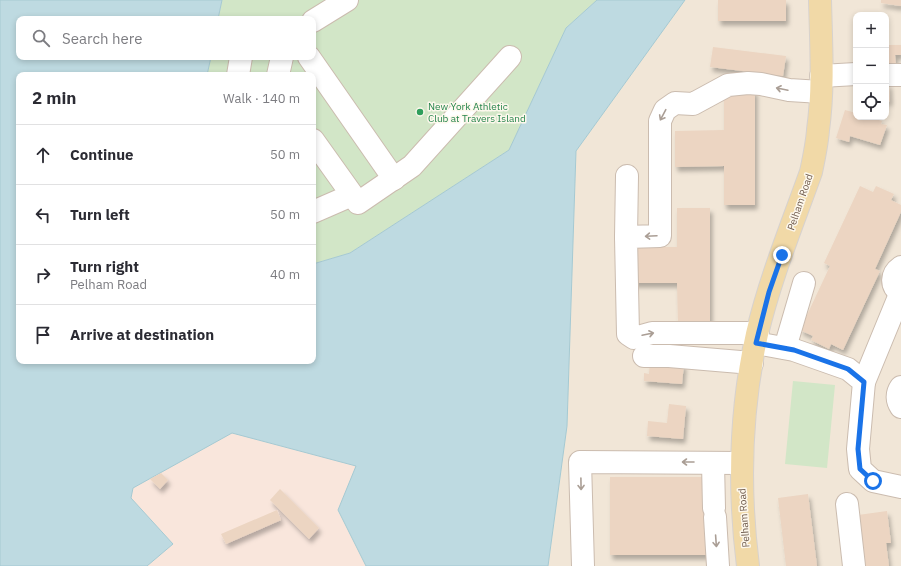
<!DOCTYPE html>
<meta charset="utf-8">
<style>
:root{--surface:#fff;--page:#f7f7f7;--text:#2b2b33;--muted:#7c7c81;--line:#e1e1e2}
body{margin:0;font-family:"IBM Plex Sans",sans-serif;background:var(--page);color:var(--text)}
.controls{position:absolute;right:12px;top:12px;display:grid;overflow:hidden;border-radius:8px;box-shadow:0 2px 6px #0003}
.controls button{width:36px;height:36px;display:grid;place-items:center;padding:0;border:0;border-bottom:1px solid var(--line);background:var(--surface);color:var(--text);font:20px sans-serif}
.stop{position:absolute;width:12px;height:12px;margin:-9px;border:3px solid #1a73e8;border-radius:50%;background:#fff}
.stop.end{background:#1a73e8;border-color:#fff;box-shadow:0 1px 4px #0008}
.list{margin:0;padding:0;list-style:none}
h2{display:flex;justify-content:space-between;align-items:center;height:52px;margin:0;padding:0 16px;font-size:17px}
h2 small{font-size:13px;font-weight:400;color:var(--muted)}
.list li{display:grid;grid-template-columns:26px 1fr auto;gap:12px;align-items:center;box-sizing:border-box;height:60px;padding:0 16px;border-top:1px solid var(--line)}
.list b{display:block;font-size:15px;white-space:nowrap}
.list p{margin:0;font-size:13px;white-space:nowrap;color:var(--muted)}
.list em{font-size:13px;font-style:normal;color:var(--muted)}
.icon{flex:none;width:22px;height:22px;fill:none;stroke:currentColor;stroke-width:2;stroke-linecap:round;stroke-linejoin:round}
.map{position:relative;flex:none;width:901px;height:566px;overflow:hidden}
.search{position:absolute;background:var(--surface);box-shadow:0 2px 6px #0003;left:16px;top:16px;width:300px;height:44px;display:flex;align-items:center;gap:10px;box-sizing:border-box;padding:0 14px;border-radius:8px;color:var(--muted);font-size:15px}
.panel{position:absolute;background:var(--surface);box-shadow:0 2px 6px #0003;left:16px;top:72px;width:300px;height:292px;border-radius:8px}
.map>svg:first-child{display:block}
.residential{fill:#f1e6d7;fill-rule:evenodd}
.commercial{fill:#f9e6dc}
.green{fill:#d2e6c7}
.water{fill:#bedae1;stroke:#a5c9d2}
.building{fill:#ecd5c2;filter:url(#shadow)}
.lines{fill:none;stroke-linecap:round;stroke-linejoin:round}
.minor-casing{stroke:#cbbcaf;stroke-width:24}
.major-casing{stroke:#d7d2ce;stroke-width:24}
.minor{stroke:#fff;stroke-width:22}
.major{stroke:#f1d9a7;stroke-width:22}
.oneway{stroke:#aa9e95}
.route{stroke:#1a73e8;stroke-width:5}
.leisure-dot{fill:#2e9e5b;stroke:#fdf8ed;stroke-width:1.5}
.labels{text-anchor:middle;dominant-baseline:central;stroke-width:3;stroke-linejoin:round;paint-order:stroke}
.leisure-label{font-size:10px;fill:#27864d;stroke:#fdf8ed;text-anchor:start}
.street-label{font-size:10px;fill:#715d4f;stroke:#fdf8ed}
</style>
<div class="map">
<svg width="901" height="566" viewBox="0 0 901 566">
<defs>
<filter id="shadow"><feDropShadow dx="2.5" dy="4.5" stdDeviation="2" flood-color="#0004"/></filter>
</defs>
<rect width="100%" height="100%" fill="#faf4e7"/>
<path class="residential" d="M 685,0 L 901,0 L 901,566 L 548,566 L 567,426 L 576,151 ZM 856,15 L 886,15 L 886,117 L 856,117 Z"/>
<polygon class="commercial" points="232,433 357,466 338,510 366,566 147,566 173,544 131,498 133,488"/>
<g class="green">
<polygon points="222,0 597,0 566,28 509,150 350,253 313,264 313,75 207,75 211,57 313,57 313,19 218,19"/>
<polygon points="793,381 835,385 827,468 785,464"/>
</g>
<polygon class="water" points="0,0 222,0 218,19 19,19 19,57 211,57 207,75 19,75 19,361 313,361 313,264 350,253 509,150 566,28 597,0 685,0 576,151 567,426 548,566 366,566 338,510 356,466 232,433 133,488 131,498 173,544 147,566 0,566"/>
<g class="building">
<rect x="718" y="0" width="68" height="21"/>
<polygon points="881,0 901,0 901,6 881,3"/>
<polygon points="886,45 901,45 901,55 895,55 896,66 886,66"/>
<polygon points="713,47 786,56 783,76 710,67"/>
<polygon points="886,84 889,84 890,101 886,102"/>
<polygon points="724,90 755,90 755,205 724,205 724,166 675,167 675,131 724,130"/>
<polygon points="845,110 856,113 856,117 869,117 882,121 881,124 887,125 880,145 850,136 849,142 836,138"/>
<polygon points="860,186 873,192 876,186 894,194 891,200 901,205 901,212 875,269 880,271 843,350 831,344 829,349 811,340 813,336 800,330 830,266 824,263"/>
<polygon points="677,208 710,208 710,323 678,323 677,283 631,283 631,247 677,247"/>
<polygon points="650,362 684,364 682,384 644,381 644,373 649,374"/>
<polygon points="669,404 686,406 683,439 647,436 648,421 667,423"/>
<polygon points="161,473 168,480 160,489 150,479"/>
<rect x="610" y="477" width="97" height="78"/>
<polygon points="280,489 319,528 309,539 270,500"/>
<polygon points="808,494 817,566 786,566 778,498"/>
<polygon points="277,510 281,520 226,544 221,534"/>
<polygon points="887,511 891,543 886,543 889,566 865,566 858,515"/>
</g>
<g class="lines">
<defs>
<g id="minor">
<polyline points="313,21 347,0"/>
<polyline points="309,57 394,179"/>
<polyline points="238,75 241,57"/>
<polyline points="278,75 282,57"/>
<polyline points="886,75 901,75"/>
<polyline points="821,76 856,74"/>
<polyline points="313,140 358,203 412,166 510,57"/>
<polyline points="313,212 352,195"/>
<polyline points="626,237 627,176"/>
<path d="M 901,267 C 891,274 890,286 901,293"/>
<polyline points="758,333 652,333 634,338 628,334 626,237 660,236 660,121 665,110 675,103 693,104 728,85 748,83 761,84 789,90 821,92"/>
<polyline points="756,343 794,350 848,369 864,382 858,449 860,469 873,481 901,487"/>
<polyline points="785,348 804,283"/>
<polyline points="644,356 669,356 752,363"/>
<polyline points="864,382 901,292"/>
<path d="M 901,387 C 896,394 897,401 901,407"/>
<polyline points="713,463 714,508"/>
<polyline points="847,504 854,566"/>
<polyline points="715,517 718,566"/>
<polyline points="583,566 580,462 741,463"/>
</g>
<path id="major" d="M 748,566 C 738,487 740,411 757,334 C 770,279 792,225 811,172 C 814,158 817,144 818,130 C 824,87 821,43 820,0"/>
</defs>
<use href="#minor" class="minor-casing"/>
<use href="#major" class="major-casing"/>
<use href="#minor" class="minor"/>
<use href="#major" class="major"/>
</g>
<defs><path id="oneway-shaft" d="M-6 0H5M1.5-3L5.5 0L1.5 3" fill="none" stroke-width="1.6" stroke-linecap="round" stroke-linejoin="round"/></defs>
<g class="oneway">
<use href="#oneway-shaft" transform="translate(782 89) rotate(-168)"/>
<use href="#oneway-shaft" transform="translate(663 115) rotate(118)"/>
<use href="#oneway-shaft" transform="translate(651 236) rotate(177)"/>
<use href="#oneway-shaft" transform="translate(648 334) rotate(-12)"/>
<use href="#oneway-shaft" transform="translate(688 462) rotate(-180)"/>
<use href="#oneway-shaft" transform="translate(581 484) rotate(89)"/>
<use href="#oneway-shaft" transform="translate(716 541) rotate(86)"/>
</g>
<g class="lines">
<polyline class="route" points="782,255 769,292 756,343 794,350 848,369 864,382 858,449 860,469 873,481"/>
</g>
<circle class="leisure-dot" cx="420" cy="112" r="4"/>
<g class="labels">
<g class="leisure-label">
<text x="428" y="106">New York Athletic<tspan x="428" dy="12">Club at Travers Island</tspan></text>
</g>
<g class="street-label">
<text transform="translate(800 202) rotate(-71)">Pelham Road</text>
<text transform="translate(744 518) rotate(-94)">Pelham Road</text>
</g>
</g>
</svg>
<div class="controls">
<button>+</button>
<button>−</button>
<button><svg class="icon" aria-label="locate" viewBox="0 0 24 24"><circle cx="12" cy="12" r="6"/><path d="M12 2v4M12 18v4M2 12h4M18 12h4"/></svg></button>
</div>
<div class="stop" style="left:873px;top:481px"></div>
<div class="stop end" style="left:782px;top:255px"></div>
<div class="search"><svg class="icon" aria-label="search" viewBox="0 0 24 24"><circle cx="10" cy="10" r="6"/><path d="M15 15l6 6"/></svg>Search here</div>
<section class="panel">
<h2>2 min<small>Walk · 140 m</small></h2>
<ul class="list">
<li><svg class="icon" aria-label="ahead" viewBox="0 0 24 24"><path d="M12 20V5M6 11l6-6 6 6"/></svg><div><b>Continue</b></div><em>50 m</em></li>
<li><svg class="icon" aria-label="left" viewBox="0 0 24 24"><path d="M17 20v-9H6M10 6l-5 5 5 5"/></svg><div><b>Turn left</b></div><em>50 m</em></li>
<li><svg class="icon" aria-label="right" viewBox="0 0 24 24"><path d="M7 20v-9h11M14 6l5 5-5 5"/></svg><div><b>Turn right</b><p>Pelham Road</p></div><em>40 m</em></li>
<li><svg class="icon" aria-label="arrive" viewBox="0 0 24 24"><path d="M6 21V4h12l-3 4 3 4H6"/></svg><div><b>Arrive at destination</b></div></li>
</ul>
</section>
</div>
